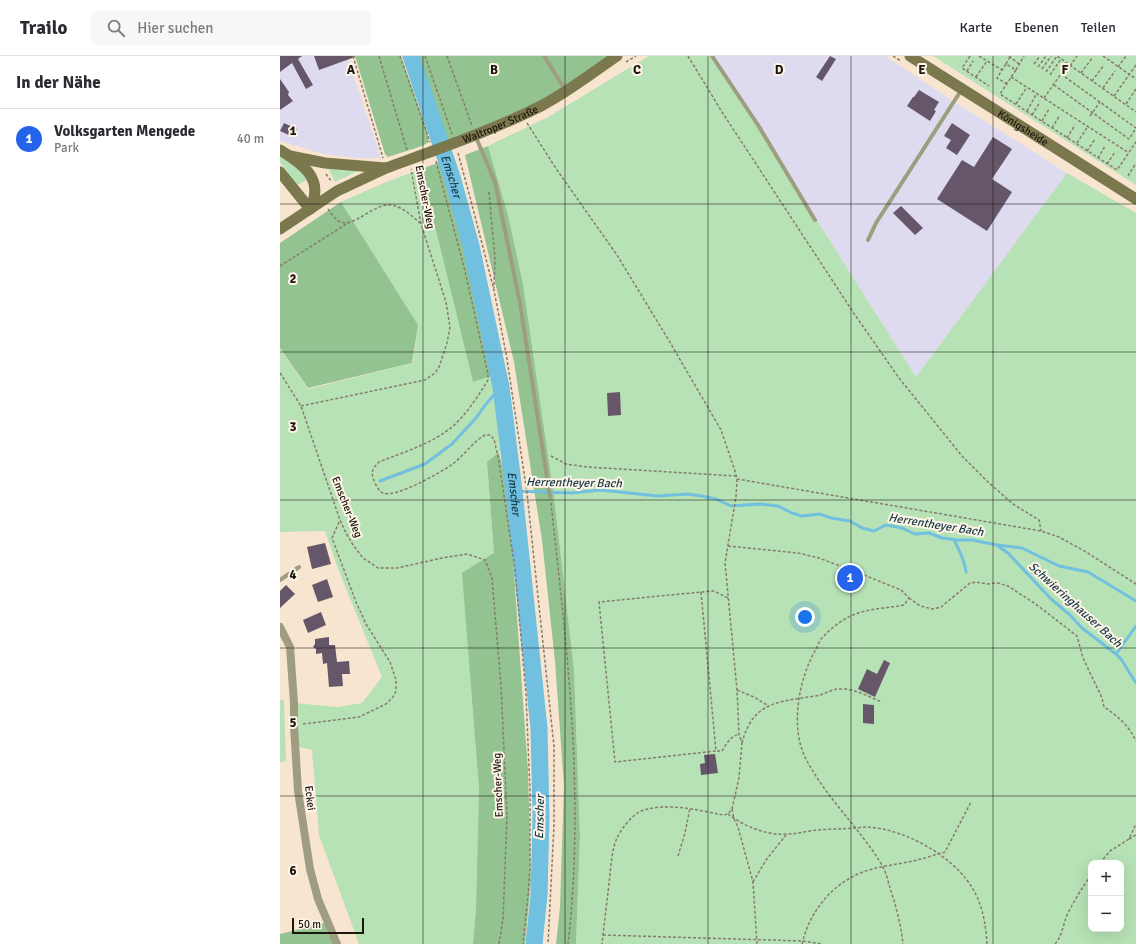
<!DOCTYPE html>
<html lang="de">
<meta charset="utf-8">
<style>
:root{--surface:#fff;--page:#f7f7f7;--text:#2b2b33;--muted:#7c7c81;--line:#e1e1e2;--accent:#2563eb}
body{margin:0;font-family:Signika,sans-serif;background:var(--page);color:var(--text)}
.controls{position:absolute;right:12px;bottom:12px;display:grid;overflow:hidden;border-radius:8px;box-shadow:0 4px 16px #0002}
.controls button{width:36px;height:36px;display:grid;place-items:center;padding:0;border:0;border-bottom:1px solid var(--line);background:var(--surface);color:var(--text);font:20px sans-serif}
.scale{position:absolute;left:12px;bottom:10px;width:72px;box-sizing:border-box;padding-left:4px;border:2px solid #1c160f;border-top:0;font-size:11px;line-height:14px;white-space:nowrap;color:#1c160f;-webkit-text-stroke:3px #fef4e7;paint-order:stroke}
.you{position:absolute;left:525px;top:561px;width:14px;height:14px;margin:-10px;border:3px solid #fff;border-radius:50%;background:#1a73e8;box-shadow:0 0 0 6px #1a73e833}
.badge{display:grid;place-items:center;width:26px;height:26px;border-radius:50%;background:var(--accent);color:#fff;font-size:13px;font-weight:700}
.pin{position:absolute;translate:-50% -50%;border:2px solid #fff;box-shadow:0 1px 4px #0006}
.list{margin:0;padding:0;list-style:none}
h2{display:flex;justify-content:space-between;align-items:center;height:52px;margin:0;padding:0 16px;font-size:17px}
h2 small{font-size:13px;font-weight:400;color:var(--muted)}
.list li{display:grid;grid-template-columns:26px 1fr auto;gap:12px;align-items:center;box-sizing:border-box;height:60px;padding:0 16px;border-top:1px solid var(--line)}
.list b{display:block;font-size:15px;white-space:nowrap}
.list p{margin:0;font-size:13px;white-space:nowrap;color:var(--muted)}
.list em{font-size:13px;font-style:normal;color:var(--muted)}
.icon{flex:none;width:22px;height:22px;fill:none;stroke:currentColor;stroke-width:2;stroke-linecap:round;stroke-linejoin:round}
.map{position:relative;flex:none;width:856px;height:888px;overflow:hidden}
header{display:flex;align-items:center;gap:24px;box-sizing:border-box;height:56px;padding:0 20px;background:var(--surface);border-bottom:1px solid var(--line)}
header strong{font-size:19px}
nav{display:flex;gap:22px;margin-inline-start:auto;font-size:14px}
.search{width:280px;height:36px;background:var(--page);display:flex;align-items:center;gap:10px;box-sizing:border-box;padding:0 14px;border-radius:8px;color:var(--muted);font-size:15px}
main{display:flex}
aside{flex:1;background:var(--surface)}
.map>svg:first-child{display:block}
.commercial{fill:#dedbf1}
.green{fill:#b7e2b5;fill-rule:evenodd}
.forest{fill:#92c390}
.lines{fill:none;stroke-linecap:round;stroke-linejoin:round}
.stream{stroke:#72c0df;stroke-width:3}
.river{stroke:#72c0df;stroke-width:17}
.building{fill:#655769}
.path{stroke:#867b6d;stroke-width:1.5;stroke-dasharray:3 2;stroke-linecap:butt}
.service{stroke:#9e9d80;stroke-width:4}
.minor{stroke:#9e9d80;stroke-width:8}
.secondary{stroke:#7b784e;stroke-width:11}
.grid{fill:none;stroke:#1c160f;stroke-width:1;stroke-opacity:0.55}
.labels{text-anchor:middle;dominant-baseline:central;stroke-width:4;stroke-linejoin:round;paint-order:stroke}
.street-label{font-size:11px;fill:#1c160f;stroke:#fef4e7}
.water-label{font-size:12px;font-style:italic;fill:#163a48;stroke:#fef4e7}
.grid-label{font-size:13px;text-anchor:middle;font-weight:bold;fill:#1c160f;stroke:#fef4e7;stroke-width:4;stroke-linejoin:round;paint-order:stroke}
</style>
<header>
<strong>Trailo</strong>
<div class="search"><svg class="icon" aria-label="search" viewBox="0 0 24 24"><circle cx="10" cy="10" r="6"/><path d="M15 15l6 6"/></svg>Hier suchen</div>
<nav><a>Karte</a><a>Ebenen</a><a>Teilen</a></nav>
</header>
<main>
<aside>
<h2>In der Nähe<small></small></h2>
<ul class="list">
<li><span class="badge">1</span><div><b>Volksgarten Mengede</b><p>Park</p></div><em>40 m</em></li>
</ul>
</aside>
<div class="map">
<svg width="856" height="888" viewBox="0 0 856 888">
<rect width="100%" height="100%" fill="#f7e5d0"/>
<g class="commercial">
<polygon points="0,0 67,0 101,102 79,102 57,100 40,97 0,85"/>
<polygon points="433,0 605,0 673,45 787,117 636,321"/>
</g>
<g class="green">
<path d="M 369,0 L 433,0 L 636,321 L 787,117 L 856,157 L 856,888 L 296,888 L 300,780 L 294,614 L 274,441 L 243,228 L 228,159 L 208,90 L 268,61 ZM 811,807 L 841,807 L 841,873 L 811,873 Z"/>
<polygon points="653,0 856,0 856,129"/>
<polygon points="0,98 8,102 29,123 17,129 0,106"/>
<polygon points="47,110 78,115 55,126"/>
<polygon points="141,113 193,326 214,319 225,391 207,406 214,497 199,731 196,853 193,888 79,888 39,779 32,694 17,690 14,647 58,651 82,647 102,621 58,513 45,475 0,476 0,293 28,333 133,307 138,269 61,146 104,127"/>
<polygon points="0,644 4,644 6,705 0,706"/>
</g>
<g class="forest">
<polygon points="75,0 121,0 147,74 149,86 142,90 108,101 105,98"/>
<polygon points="131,0 337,0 283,37 162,92"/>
<polygon points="208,90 228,159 243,228 274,441 294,614 300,780 296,888 276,888 280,851 284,730 275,605 262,484 234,306 185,99"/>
<polygon points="163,105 214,319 193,326 141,113"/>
<polygon points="61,146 138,269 132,307 28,332 0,292 0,187"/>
<polygon points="219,396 228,434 248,715 251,825 245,888 193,888 196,853 199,731 182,517 214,497 207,406"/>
<polygon points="44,867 53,888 0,888 0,878"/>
</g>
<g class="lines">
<g class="stream">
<polyline points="100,425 145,408 172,388 196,362 206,348 221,331"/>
<polyline points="234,435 292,437 320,434 378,440 407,438 422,440 436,443 451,450 480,448 498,450 512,457 522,460 540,458 551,462 570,465 582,472 594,475 606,469 622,472 635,478 649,477 662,482 677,484 692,484 717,489 742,492 779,510 808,516 856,545"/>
<path d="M 674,484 C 679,494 685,504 686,516"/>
<polyline points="718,490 728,497 771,543 790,559 802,572 836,598 841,603 856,627"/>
<polyline points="836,598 856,570"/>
</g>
<path class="river" id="s1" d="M 131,0 L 172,121 L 191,190 L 221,331 L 234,435 L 259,672 L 261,761 L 259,839 L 254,888"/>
</g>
<g class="building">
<polygon points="0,0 22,0 18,3 33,29 26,33 12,7 0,16"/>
<polygon points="34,0 75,0 75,1 39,14"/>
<polygon points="550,0 556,3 542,25 536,21"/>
<polygon points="0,23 9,36 8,39 13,45 0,54"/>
<polygon points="639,34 659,46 654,54 656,55 650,65 627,50 633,41 634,41"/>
<polygon points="4,67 17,73 13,81 0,75"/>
<polygon points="672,67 690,79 677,99 666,92 671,84 664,80"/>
<polygon points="713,81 732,93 712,123 732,136 707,175 657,143 682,104 694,111"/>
<polygon points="621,150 643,172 635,179 613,157"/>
<polygon points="340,336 341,359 328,360 327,337"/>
<polygon points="45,487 51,508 32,513 27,491"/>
<polygon points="47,523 53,541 38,546 32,529"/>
<polygon points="6,529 15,538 0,552 0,535"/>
<polygon points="41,556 46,569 28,577 23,564"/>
<polygon points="49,581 49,589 55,589 57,606 69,605 70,618 62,618 63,630 49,631 47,607 43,608 42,597 36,598 36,593 33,591 35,588 35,583"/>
<polygon points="604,604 610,607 595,641 578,633 587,613 597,618"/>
<polygon points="583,648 594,649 594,668 583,667"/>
<polygon points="435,698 438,717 421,719 420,708 425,707 424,699"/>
</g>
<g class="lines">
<g class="path">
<polyline points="73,0 103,102"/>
<polyline points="99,0 127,94"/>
<polyline points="120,0 150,86"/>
<polyline points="145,0 172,78"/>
<polyline points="167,0 192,70"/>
<polyline points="408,0 442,56 575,259 619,322 682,400 708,426 733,448 759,464 761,475"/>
<polyline points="613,0 621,5"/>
<polyline points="690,0 682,12 709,30"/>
<polyline points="699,0 722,14"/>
<polyline points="729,0 739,8"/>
<polyline points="823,0 856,23"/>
<polyline points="346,6 356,0"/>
<polyline points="726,8 730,1"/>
<polyline points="754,8 760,0"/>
<polyline points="790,10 797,0"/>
<polyline points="758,11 766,0"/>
<polyline points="838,11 846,0"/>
<polyline points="762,13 771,0"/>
<polyline points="736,14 744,0"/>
<polyline points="687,15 693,5"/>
<polyline points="766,16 777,0 856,56"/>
<polyline points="801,17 813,1"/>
<polyline points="781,18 856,72"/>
<polyline points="770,19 781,3"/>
<polyline points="696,21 707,5"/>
<polyline points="731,21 849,97"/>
<polyline points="812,25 824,9"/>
<polyline points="727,28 717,22 726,8 736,14 720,38 837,114 856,86"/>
<polyline points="774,29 849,83 856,72"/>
<polyline points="823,32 835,15"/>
<polyline points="834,40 856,9"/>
<polyline points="764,42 788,8"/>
<polyline points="736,48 747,31"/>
<polyline points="846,48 856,33"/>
<polyline points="747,55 757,37"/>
<polyline points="752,59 760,46"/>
<polyline points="810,60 820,46"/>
<polyline points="762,65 769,53"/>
<path d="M 247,67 L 277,114 L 337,199 L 391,288 L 441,374 L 455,415 L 457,423 L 456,441 L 445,507 L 457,634 L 459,678 L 462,687 L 459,722 L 452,753 L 448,758 L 443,759 C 418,754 386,746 361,755 C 352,759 341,773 337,782 C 331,796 331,812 329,827 C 327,847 324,868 322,888"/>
<polyline points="772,72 780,59"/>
<polyline points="787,82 795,69"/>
<polyline points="797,87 808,70"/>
<polyline points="807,95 815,83"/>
<polyline points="178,97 190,141 214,234 227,303 247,437 254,503 274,690 274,769 268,888"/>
<polyline points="818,102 825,90"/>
<path d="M 156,105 L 185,215 L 208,318 L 208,324 C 198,340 187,358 172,371 C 151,388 124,396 99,406 C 94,411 91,414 93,422 C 95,427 98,435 103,437 C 117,442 161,416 173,408 C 184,399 193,386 205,379 L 210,379 L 214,383 L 219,406 L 235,513 L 246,638 L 250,736 L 250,811 L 248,840 L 243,888"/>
<polyline points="827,108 835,96"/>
<polyline points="46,118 52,126"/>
<polyline points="848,120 856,107"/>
<polyline points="209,136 215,203 214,232"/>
<path d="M 48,153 C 51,157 55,164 61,166 C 74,171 92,150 107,149 C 120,148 132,160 141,168"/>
<polyline points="0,210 68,167"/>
<polyline points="0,317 21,350 60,464 66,477 73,489 83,502 98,512 117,512 162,502 187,498 205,504 212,522 221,630 227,759 223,863 219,888"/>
<polyline points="21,350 145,324 155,317 159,311 167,287 170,271 166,246 141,168 131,113"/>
<polyline points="271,400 286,408 307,411 456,420"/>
<polyline points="457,423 761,475 779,481 806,496 856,528"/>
<path d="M 271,447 C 284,567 299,688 294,809 C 293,836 291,862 288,888"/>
<path d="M 448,490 L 518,497 L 539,502 L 584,519 L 621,534 L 629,542 L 624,549 C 604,553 583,552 565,563 C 558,567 549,574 544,580 C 540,583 538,589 536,593 C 519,622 510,670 525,701 C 545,741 579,771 602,809 C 606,816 608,825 610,832 C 616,850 621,869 623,888"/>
<polyline points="421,536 436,695 335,706 319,546 421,536 434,535 448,542"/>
<path d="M 629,542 L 640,550 L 653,553 L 661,551 L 690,527 L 696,526 L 708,528 L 718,527 L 728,530 L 757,549 L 797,580 L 803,602 L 822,642 L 824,651 C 838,660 849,670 856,685"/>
<polyline points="457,634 474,641 487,649"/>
<polyline points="23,668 79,661 106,648 113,641 116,635 116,624 110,606 86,568 76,546 52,482 60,464"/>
<path d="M 462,687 C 473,645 498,646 535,640 C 545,639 552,632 562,633 C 576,633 589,641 602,646"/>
<path d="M 437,695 L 442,695 C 447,687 450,681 459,678"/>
<polyline points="452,753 454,763 458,771 473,826 477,888"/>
<path d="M 448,758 C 463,770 488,780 507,778 C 517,778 527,775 537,774 C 550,773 562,773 574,772 C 578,772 582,771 586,771 C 624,772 676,801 694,835 C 703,850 706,871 707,888"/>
<polyline points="849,783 856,779"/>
<polyline points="398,800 405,777 410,752"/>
<polyline points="820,807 830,795 849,783 856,768"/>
<polyline points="473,826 486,804 506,779"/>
<polyline points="323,879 523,885 542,888"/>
<path d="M 522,888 C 529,858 549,831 578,818 C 598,809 620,809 641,803 C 649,801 657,798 665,796 L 691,746"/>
<path d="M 775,888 C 782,880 783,869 787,859 C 794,845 802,832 811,819"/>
</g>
<g class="service">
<polyline points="264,0 286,35"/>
<polyline points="432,0 478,69 535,164"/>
<polyline points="195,79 215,126 240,247 270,441"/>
<polyline points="588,184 596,167 682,33"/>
<polyline points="0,524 19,511"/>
</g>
<polyline class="minor" points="0,571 10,591 14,647 14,670 18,735 30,813 38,843 57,888"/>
<g class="secondary">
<path id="s2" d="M 630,0 L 856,143"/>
<path d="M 0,94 C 23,108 45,123 30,153"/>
<polyline points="10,100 45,107 105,112"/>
<polyline points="0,116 30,153"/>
<path id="s3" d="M 0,173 L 57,135 L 106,112 C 158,93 211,75 261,50 C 288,36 312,17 337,0"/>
</g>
</g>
<path class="grid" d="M 143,0 L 143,888M 285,0 L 285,888M 428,0 L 428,888M 571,0 L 571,888M 713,0 L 713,888M 0,148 L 856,148M 0,296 L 856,296M 0,444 L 856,444M 0,592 L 856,592M 0,740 L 856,740"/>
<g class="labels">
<g class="street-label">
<text stroke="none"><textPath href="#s3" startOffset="245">Waltroper Straße</textPath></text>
<text stroke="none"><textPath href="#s2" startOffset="134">Königsheide</textPath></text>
<text transform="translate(145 141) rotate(79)">Emscher-Weg</text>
<text transform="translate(67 451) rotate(68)">Emscher-Weg</text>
<text transform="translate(218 729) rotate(-92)">Emscher-Weg</text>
<text transform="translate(30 742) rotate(83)">Eckei</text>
</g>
<g class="water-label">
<text stroke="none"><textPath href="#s1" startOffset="127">Emscher</textPath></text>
<text transform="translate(294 427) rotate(1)">Herrentheyer Bach</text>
<text stroke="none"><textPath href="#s1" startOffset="451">Emscher</textPath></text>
<text transform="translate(656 469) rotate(9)">Herrentheyer Bach</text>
<text transform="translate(795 549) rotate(42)">Schwieringhauser Bach</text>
<text transform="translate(260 761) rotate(-89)">Emscher</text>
</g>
</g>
<g class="grid-label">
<text x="71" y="18">A</text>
<text x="214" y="18">B</text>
<text x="357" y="18">C</text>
<text x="499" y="18">D</text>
<text x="642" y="18">E</text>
<text x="785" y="18">F</text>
<text x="13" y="79">1</text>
<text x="13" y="227">2</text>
<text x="13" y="375">3</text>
<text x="13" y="523">4</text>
<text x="13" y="671">5</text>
<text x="13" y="819">6</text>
</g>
</svg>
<div class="controls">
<button>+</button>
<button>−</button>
</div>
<div class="scale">50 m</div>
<div class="you"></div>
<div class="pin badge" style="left:570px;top:522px">1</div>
</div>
</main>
